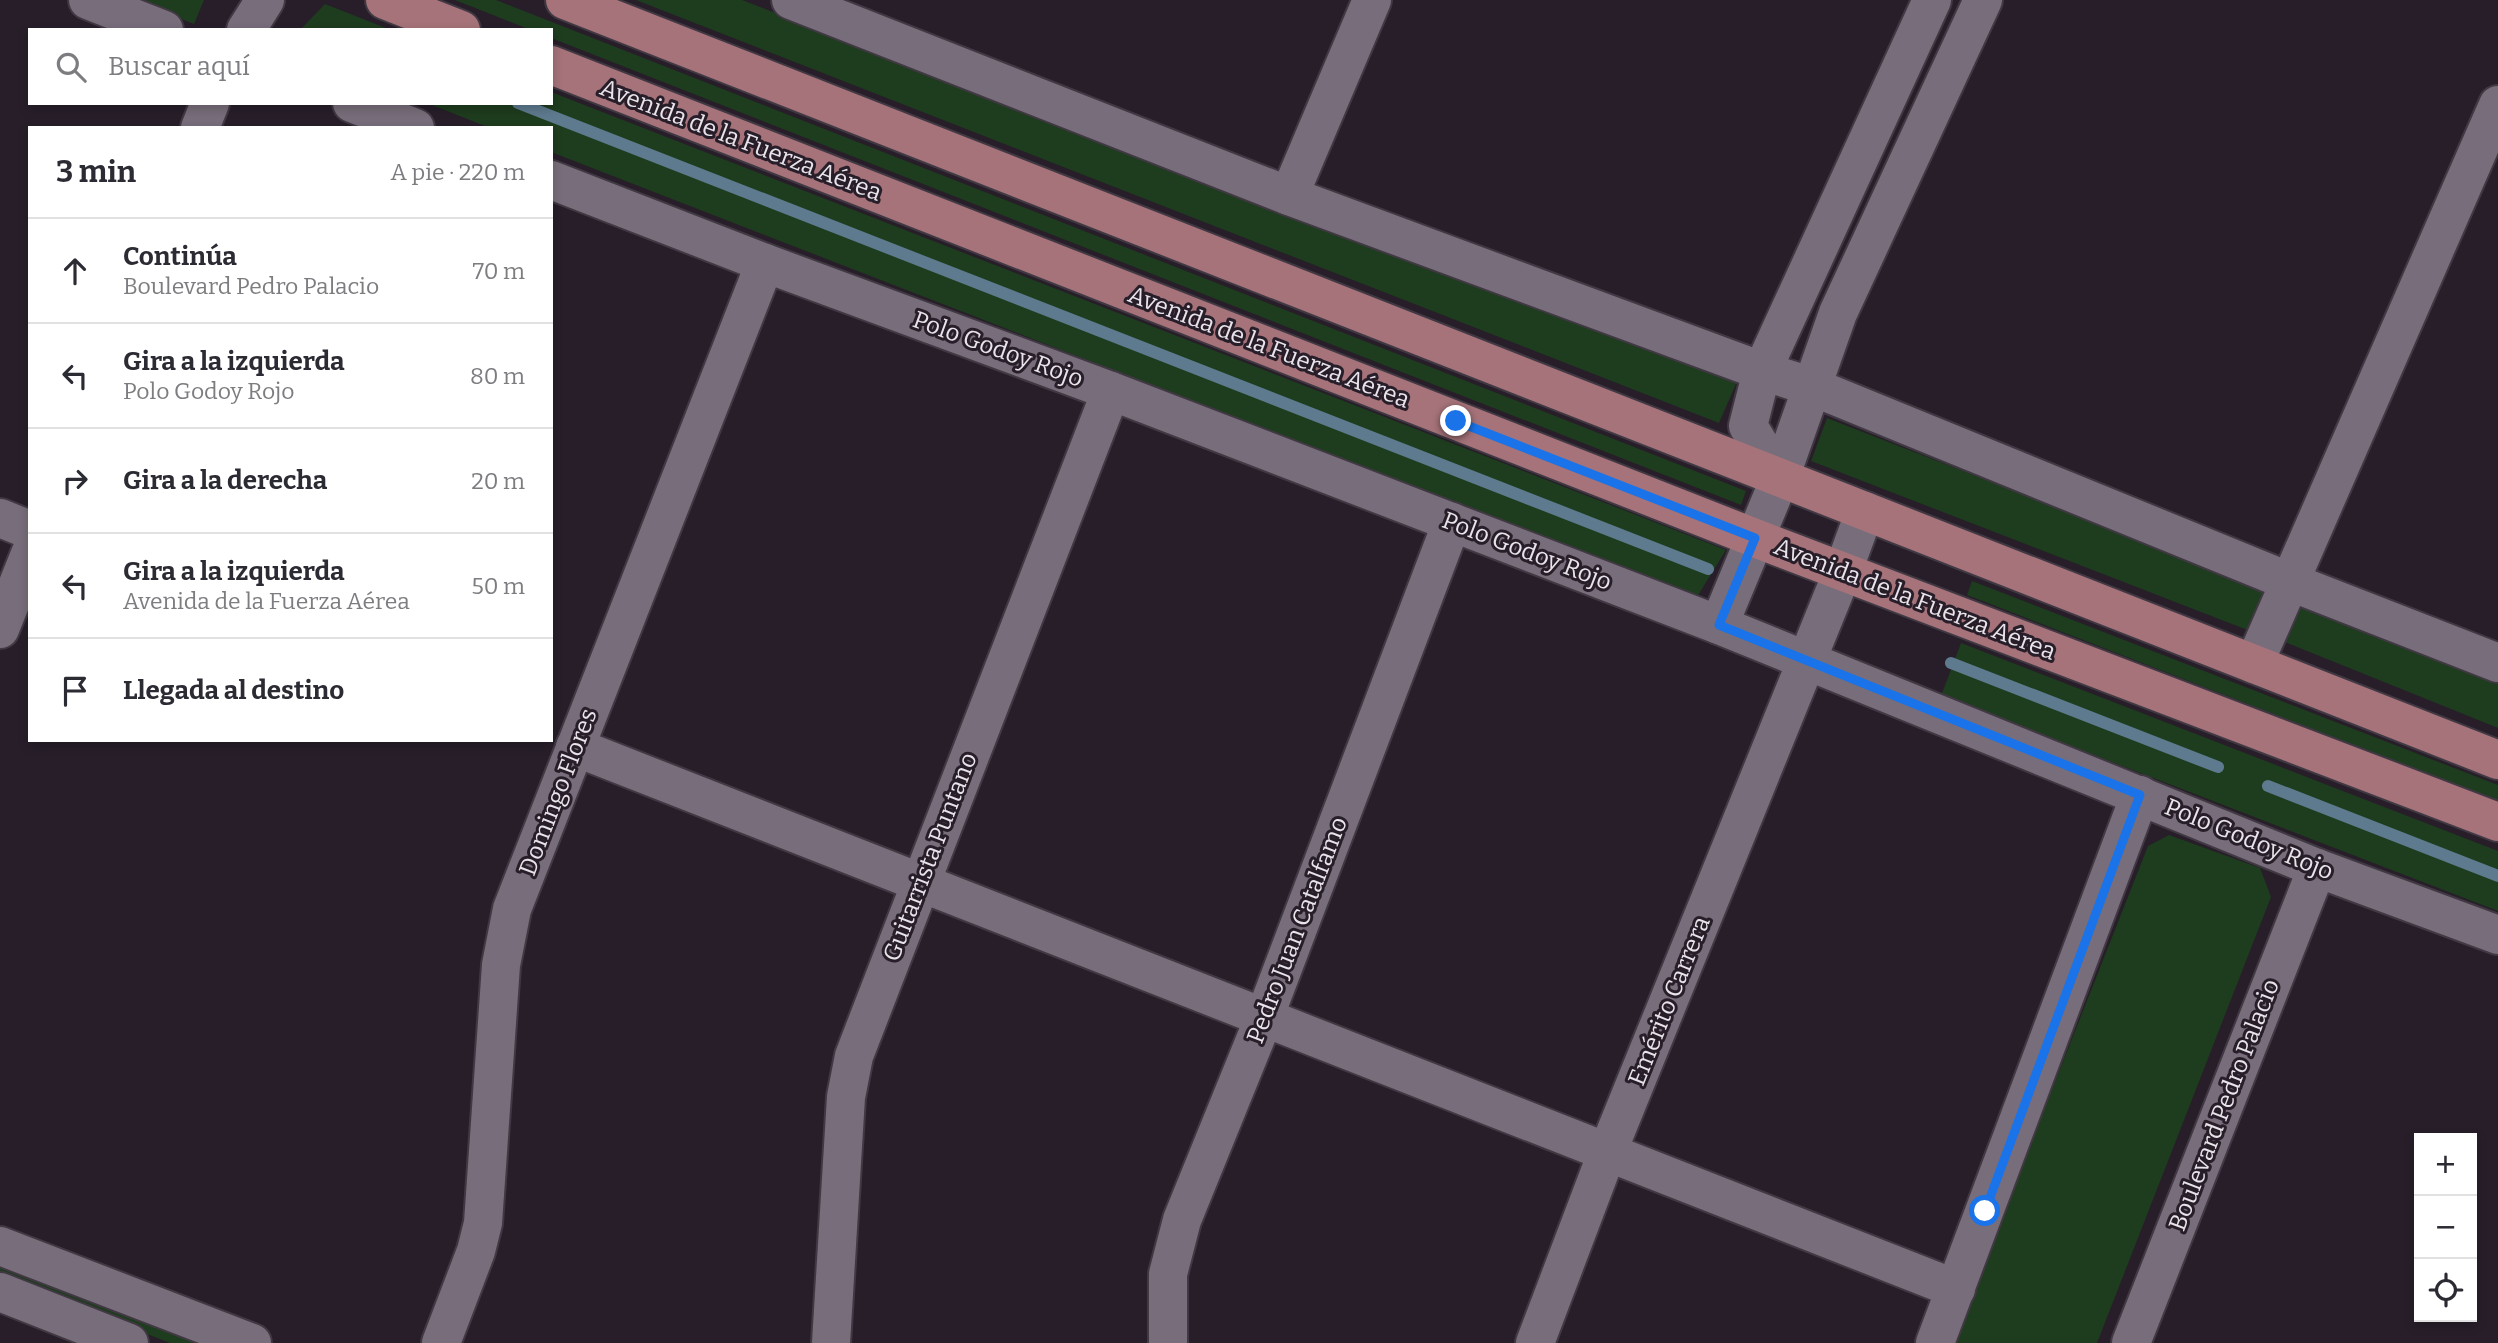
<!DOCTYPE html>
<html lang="es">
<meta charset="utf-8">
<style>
:root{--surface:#fff;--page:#f2f2f3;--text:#2b2b33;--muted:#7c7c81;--line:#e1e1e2}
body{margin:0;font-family:Bitter,serif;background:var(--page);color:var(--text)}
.controls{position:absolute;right:21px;bottom:21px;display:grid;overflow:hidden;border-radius:0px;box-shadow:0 4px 10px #0003}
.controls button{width:63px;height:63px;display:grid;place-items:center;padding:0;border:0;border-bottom:2px solid var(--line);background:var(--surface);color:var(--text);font:35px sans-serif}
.stop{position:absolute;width:21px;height:21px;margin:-16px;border:5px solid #1a73e8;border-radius:50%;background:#fff}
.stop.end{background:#1a73e8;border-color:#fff;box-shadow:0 2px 7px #0008}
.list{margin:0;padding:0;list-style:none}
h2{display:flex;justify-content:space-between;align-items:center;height:91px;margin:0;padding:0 28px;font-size:30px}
h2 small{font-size:23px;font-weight:400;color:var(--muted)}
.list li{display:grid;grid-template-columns:46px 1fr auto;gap:21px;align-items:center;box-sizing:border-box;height:105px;padding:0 28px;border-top:2px solid var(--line)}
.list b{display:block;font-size:26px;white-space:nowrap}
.list p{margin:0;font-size:23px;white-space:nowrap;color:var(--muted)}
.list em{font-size:23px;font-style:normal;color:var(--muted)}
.icon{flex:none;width:38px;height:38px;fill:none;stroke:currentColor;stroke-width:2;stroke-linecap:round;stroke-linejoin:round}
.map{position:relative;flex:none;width:2498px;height:1343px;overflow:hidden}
.search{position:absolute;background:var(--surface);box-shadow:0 4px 10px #0003;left:28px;top:28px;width:525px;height:77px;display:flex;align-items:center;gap:18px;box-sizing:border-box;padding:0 24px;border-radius:0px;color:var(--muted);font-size:26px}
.panel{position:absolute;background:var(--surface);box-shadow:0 4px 10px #0003;left:28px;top:126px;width:525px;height:616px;border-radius:0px}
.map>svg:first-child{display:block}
.green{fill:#1e3c1e}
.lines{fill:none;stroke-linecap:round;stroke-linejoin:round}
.stream{stroke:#5e7a8f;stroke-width:12}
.minor-casing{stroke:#403842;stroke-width:42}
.major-casing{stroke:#403842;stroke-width:42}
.minor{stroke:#786e7b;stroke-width:38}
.major{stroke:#a57379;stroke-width:38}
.route{stroke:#1a73e8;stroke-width:9}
.labels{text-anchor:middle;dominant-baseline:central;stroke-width:6;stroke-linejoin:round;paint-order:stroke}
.street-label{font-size:24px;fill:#e9e4eb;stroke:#271e29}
</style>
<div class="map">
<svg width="2498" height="1343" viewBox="0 0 2498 1343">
<rect width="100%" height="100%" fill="#271e29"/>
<g class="green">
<polygon points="134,0 204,0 194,24"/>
<polygon points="455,0 496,0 1746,491 1741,505 551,38 551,30 531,30"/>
<polygon points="636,0 742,0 1355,239 1739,377 1719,423"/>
<polygon points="325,4 391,30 300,30"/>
<polygon points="551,92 1726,550 1697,597 551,152 551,128 490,128 427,103 551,103"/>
<polygon points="1827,418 2266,589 2250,631 1811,461"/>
<polygon points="1972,581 2498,785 2498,801 1967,595"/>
<polygon points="2299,600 2498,678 2498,728 2282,641"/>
<polygon points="1961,643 2498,851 2498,911 1941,696"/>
<polygon points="2169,835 2260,868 2271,897 2097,1343 1952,1343 2148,846"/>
<polygon points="0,1263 205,1343 170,1343 0,1276"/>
</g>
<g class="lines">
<g class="stream">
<polyline points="518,103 1708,569"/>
<polyline points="1951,663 2218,767"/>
<polyline points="2268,786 2498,876"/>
</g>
<defs>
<g id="minor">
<polyline points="88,0 164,30"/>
<polyline points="791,0 1289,196 1762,371 1813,387 2288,581 2498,663"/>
<polyline points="246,30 265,0"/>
<polyline points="352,103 415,128"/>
<polyline points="200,128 210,103"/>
<polyline points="551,180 765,263 1111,391 1719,625 2317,868 2498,935"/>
<polyline points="1289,196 1372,0"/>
<polyline points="1780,478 1748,426 1762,371 1932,0"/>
<polyline points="0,518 30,530"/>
<polyline points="1719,625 1780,478 1838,313 1983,0"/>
<polyline points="0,629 30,554"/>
<polyline points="2254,664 2498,105"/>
<polyline points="575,747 1956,1289"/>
<polyline points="0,1246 252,1343"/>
<polyline points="0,1292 129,1343"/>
<polyline points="441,1343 476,1251 483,1223 501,965 512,909 765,263"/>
<polyline points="831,1343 846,1097 854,1056 1111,391"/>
<polyline points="1168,1343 1168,1274 1182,1220 1264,1018 1452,522"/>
<polyline points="1535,1343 1607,1153 1843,571 1865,511"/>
<polyline points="1935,1343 2140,795"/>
<polyline points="2131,1343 2317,868"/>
</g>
<g id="major">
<polyline points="385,0 461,30"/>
<polyline points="565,0 2498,760"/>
<polyline points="551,65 1755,538 2498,822"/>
</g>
</defs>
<use href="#minor" class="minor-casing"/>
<use href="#major" class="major-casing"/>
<use href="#minor" class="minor"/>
<use href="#major" class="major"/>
</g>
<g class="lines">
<polyline class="route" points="1456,421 1755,538 1719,625 2140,795 1985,1211"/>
</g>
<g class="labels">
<g class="street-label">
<text transform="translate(741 140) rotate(21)">Avenida de la Fuerza Aérea</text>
<text transform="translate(1269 347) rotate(21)">Avenida de la Fuerza Aérea</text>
<text transform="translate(998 349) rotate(20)">Polo Godoy Rojo</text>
<text transform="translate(1527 551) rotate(21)">Polo Godoy Rojo</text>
<text transform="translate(1915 599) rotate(21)">Avenida de la Fuerza Aérea</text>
<text transform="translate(558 792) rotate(-69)">Domingo Flores</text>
<text transform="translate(2249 839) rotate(22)">Polo Godoy Rojo</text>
<text transform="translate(930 857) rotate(-69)">Guitarrista Puntano</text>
<text transform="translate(1297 930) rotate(-69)">Pedro Juan Catalfamo</text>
<text transform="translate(1669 1001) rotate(-68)">Emérito Carrera</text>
<text transform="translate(2224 1105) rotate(-69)">Boulevard Pedro Palacio</text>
</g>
</g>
</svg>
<div class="controls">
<button>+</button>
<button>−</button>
<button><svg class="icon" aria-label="locate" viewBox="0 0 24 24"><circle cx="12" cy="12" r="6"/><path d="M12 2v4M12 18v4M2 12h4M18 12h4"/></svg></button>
</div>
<div class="stop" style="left:1985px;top:1211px"></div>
<div class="stop end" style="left:1456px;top:421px"></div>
<div class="search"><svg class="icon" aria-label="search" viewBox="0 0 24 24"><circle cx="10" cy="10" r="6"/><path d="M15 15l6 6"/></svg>Buscar aquí</div>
<section class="panel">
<h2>3 min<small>A pie · 220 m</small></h2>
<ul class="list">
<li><svg class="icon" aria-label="ahead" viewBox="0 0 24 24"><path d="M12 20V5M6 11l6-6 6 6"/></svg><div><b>Continúa</b><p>Boulevard Pedro Palacio</p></div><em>70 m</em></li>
<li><svg class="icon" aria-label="left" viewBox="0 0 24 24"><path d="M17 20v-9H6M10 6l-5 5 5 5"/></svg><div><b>Gira a la izquierda</b><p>Polo Godoy Rojo</p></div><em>80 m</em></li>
<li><svg class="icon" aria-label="right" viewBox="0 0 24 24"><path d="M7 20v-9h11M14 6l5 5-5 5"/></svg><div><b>Gira a la derecha</b></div><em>20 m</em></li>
<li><svg class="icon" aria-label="left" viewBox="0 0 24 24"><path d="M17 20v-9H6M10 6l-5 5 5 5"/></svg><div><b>Gira a la izquierda</b><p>Avenida de la Fuerza Aérea</p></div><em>50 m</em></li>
<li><svg class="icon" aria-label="arrive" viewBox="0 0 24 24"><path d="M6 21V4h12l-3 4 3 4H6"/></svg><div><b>Llegada al destino</b></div></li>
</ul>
</section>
</div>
